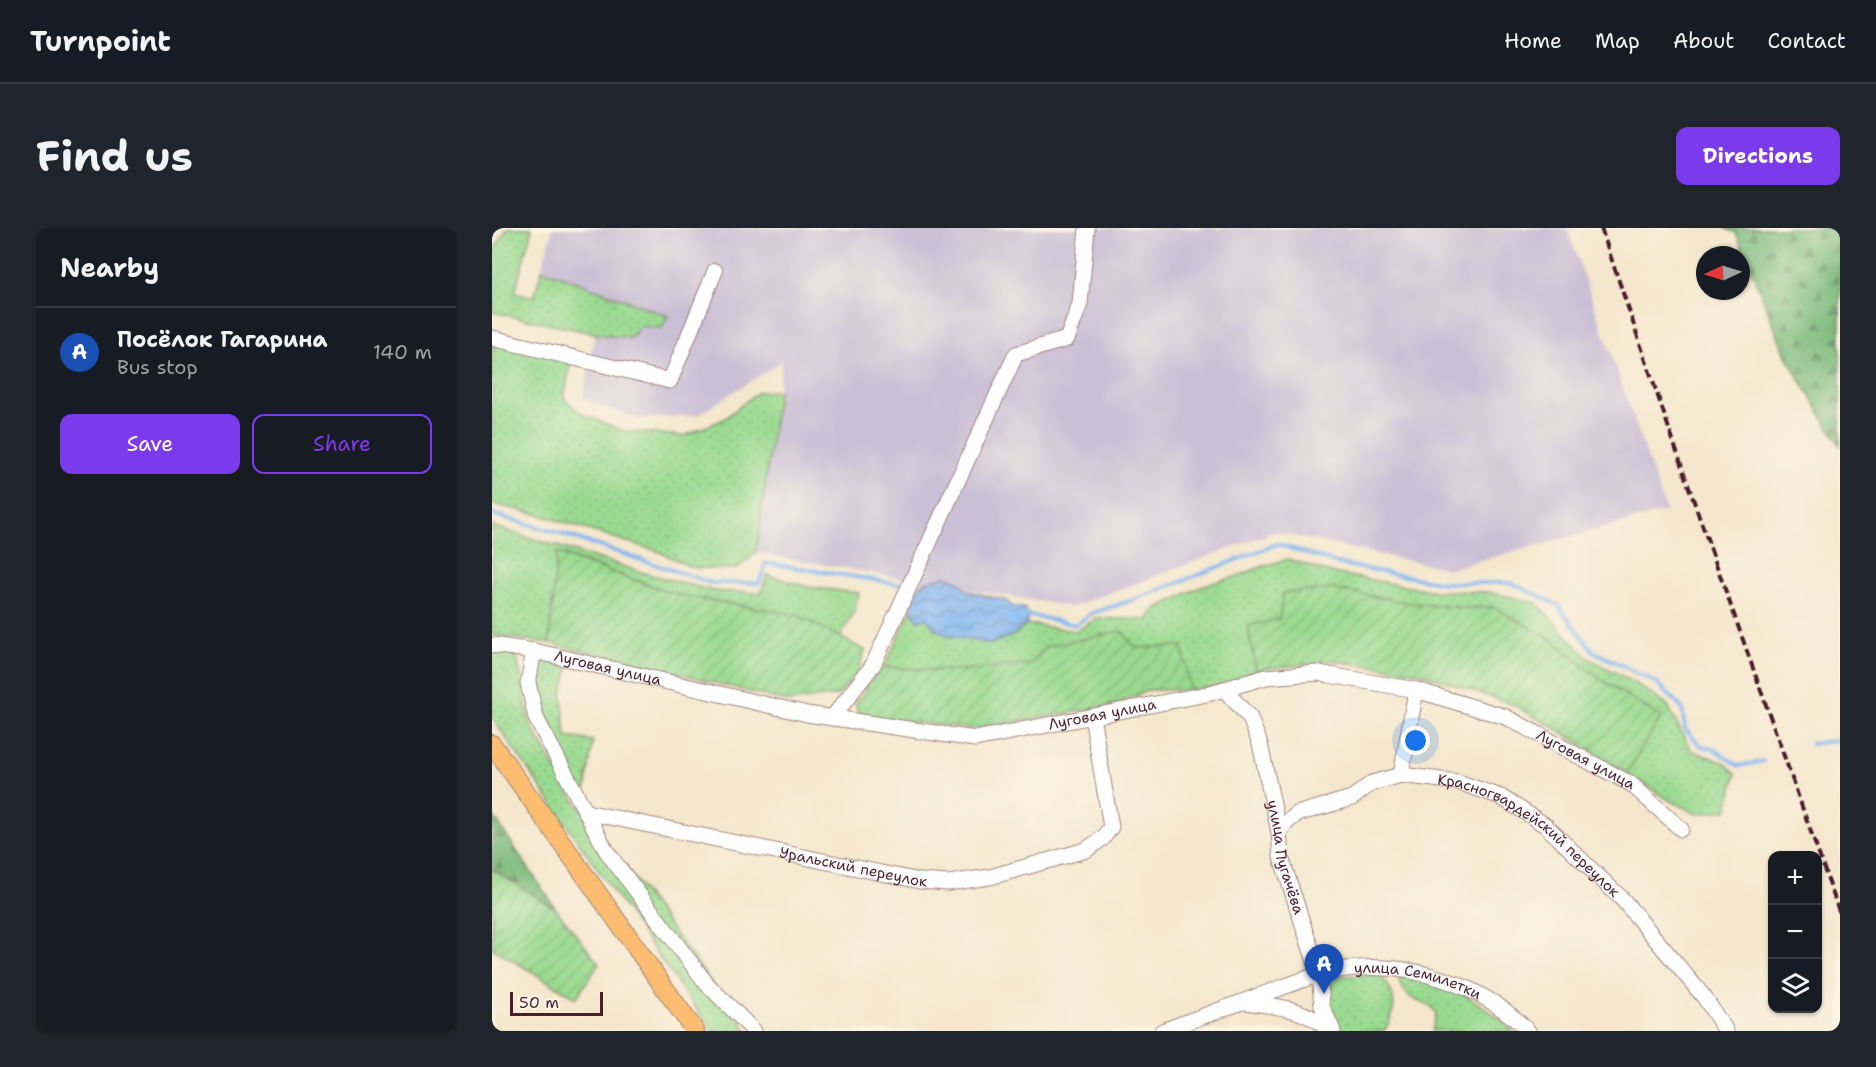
<!DOCTYPE html>
<meta charset="utf-8">
<style>
:root{--surface:#171b24;--page:#20242c;--text:#f1f3f6;--muted:#9ea1a6;--line:#363941;--accent:#7c3aed}
body{margin:0;font-family:"Shantell Sans",sans-serif;background:var(--page);color:var(--text)}
.controls{position:absolute;right:18px;bottom:18px;display:grid;overflow:hidden;border-radius:12px;box-shadow:0 2px 4px #0004}
.controls button{width:54px;height:54px;display:grid;place-items:center;padding:0;border:0;border-bottom:2px solid var(--line);background:var(--surface);color:var(--text);font:30px sans-serif}
.compass{position:absolute;left:1204px;top:18px;width:54px;height:54px;border-radius:50%;background:var(--surface);box-shadow:0 2px 4px #0004;rotate:266deg}
.scale{position:absolute;left:18px;bottom:15px;width:93px;box-sizing:border-box;padding-left:6px;border:3px solid #4a1f2b;border-top:0;font-size:16px;line-height:21px;white-space:nowrap;color:#4a1f2b;-webkit-text-stroke:4px #fcf5e5;paint-order:stroke}
.you{position:absolute;left:924px;top:513px;width:21px;height:21px;margin:-15px;border:4px solid #fff;border-radius:50%;background:#1a73e8;box-shadow:0 0 0 9px #1a73e833}
.badge{display:grid;place-items:center;width:39px;height:39px;border-radius:50%;background:var(--accent);color:#fff;font-size:20px;font-weight:700}
.pin{position:absolute;translate:-50% -50px;filter:drop-shadow(0 2px 3px #0008)}
.pin::after{content:'';position:absolute;top:32px;width:21px;height:18px;background:inherit;clip-path:polygon(0 0,100% 0,50% 100%)}
.list{margin:0;padding:0;list-style:none}
h2{display:flex;justify-content:space-between;align-items:center;height:78px;margin:0;padding:0 24px;font-size:26px}
h2 small{font-size:20px;font-weight:400;color:var(--muted)}
.list li{display:grid;grid-template-columns:39px 1fr auto;gap:18px;align-items:center;box-sizing:border-box;height:90px;padding:0 24px;border-top:2px solid var(--line)}
.list b{display:block;font-size:22px;white-space:nowrap}
.list p{margin:0;font-size:20px;white-space:nowrap;color:var(--muted)}
.list em{font-size:20px;font-style:normal;color:var(--muted)}
.actions{display:flex;gap:12px;padding:18px 24px}
.actions a{flex:1;padding:14px 0;border:2px solid var(--accent);border-radius:12px;text-align:center;font-size:21px;color:var(--accent)}
.actions .main{background:var(--accent);color:#fff}
.icon{flex:none;width:33px;height:33px;fill:none;stroke:currentColor;stroke-width:2;stroke-linecap:round;stroke-linejoin:round}
.map{position:relative;flex:none;width:1348px;height:803px;overflow:hidden;border-radius:12px}
header{display:flex;align-items:center;gap:36px;box-sizing:border-box;height:84px;padding:0 30px;background:var(--surface);border-bottom:2px solid var(--line)}
header strong{font-size:28px}
nav{display:flex;gap:33px;margin-inline-start:auto;font-size:21px}
.intro{display:flex;align-items:center;justify-content:space-between;box-sizing:border-box;height:144px;padding:0 36px}
h1{margin:0;font-size:42px}
.button{padding:15px 27px;border-radius:12px;background:var(--accent);color:#fff;font-size:21px;font-weight:700}
main{display:flex;gap:36px;padding:0 36px}
aside{flex:1;background:var(--surface);border-radius:12px;box-shadow:0 2px 4px #0004}
.map>svg:first-child{display:block}
.industrial{fill:#cbbfd5}
.grass{fill:url(#grass-dots);stroke:#727c5e;stroke-width:1.5}
.forest{fill:url(#forest-firs);stroke:#626c52;stroke-width:1.5}
.garden{fill:url(#garden-furrows);stroke:#727c5e;stroke-width:1.5}
.water{fill:url(#water-waves);stroke:#676b8e;stroke-width:1.5}
.lines{fill:none;stroke-linecap:round;stroke-linejoin:round}
.stream{stroke:#84b7f1;stroke-width:4}
.minor-casing{stroke:#9f837c;stroke-width:17}
.major-casing{stroke:#9f837c;stroke-width:20}
.minor{stroke:#fff;stroke-width:15}
.major{stroke:#fcbd6f;stroke-width:18}
.rail{stroke:#4a1f2b;stroke-width:4;stroke-dasharray:9 4.5;stroke-linecap:butt}
.labels{text-anchor:middle;dominant-baseline:central;stroke-width:4.5;stroke-linejoin:round;paint-order:stroke}
.street-label{font-size:15px;fill:#4a1f2b;stroke:#fcf5e5}
</style>
<header>
<strong>Turnpoint</strong>
<nav><a>Home</a><a>Map</a><a>About</a><a>Contact</a></nav>
</header>
<div class="intro"><h1>Find us</h1><a class="button">Directions</a></div>
<main>
<aside>
<h2>Nearby<small></small></h2>
<ul class="list">
<li><span class="badge" style="background:#1a4fb4">A</span><div><b>Посёлок Гагарина</b><p>Bus stop</p></div><em>140 m</em></li>
</ul>
<div class="actions"><a class="main">Save</a><a>Share</a></div>
</aside>
<div class="map">
<svg width="1348" height="803" viewBox="0 0 1348 803">
<defs>
<pattern id="grass-dots" width="8" height="8" patternUnits="userSpaceOnUse" patternTransform="scale(1.5)"><rect width="8" height="8" fill="#99da90"/><path d="M2 2h.1M6 6h.1" fill="none" stroke="#85bb7c" stroke-width="1.8" stroke-linecap="round"/></pattern>
<pattern id="forest-firs" width="22" height="20" patternUnits="userSpaceOnUse" patternTransform="scale(1.5)"><rect width="22" height="20" fill="#7aba7a"/><path d="M5 1l3.5 6h-7zM16 11l3.5 6h-7z" fill="#669764"/></pattern>
<pattern id="garden-furrows" width="10" height="10" patternUnits="userSpaceOnUse" patternTransform="scale(1.5)"><rect width="10" height="10" fill="#99da90"/><path d="M-1 1l2-2M0 10L10 0M9 11l2-2" fill="none" stroke="#85bb7c"/></pattern>
<pattern id="water-waves" width="16" height="10" patternUnits="userSpaceOnUse" patternTransform="scale(1.5)"><rect width="16" height="10" fill="#84b7f1"/><path d="M0 5q4-4 8 0t8 0" fill="none" stroke="#6e94c3"/></pattern>
</defs>
<rect width="100%" height="100%" fill="#fcf5e5"/>
<filter id="ink" filterUnits="userSpaceOnUse"><feTurbulence type="fractalNoise" baseFrequency=".0167" numOctaves="2"/><feDisplacementMap in="SourceGraphic" scale="12" xChannelSelector="R" yChannelSelector="G"/><feConvolveMatrix kernelMatrix="1 2 1 2 8 2 1 2 1" color-interpolation-filters="sRGB"/></filter>
<filter id="wash" filterUnits="userSpaceOnUse"><feTurbulence type="fractalNoise" baseFrequency=".008" numOctaves="4" result="noise"/><feDisplacementMap in="SourceGraphic" scale="24" xChannelSelector="R" yChannelSelector="G"/><feGaussianBlur stdDeviation="1.35" result="paint"/><feColorMatrix in="noise" values="0 0 0 0 0 0 0 0 0 0 0 0 0 0 0 0 0 1.4 0 .05"/><feComposite in="paint" operator="in"/></filter>
<g filter="url(#wash)">
<rect width="100%" height="100%" fill="#f4e7cd"/>
<polygon class="industrial" points="61,0 1075,0 1174,283 957,341 782,304 580,379 264,325 290,133 206,187 146,191 91,171 103,107 42,69"/>
<g class="grass">
<polygon points="15,0 40,0 23,64 42,69 50,41 176,88 170,100 148,98 139,110 110,107 0,84 0,26"/>
<polygon points="0,104 71,121 78,137 72,170 90,186 132,203 192,208 232,191 266,164 286,163 264,325 244,341 201,340 168,324 41,285 0,276"/>
<polygon points="0,298 156,346 222,363 269,365 275,347 317,359 367,365 362,384 348,410 305,387 186,367 66,325 57,415 0,407"/>
<polygon points="796,331 835,344 943,363 997,364 1044,375 1096,430 1146,457 1176,478 1199,522 1233,535 1244,546 1235,582 1205,586 1177,572 1135,545 1168,490 1108,451 1059,411 1002,379 969,380 918,375 841,361 787,391 756,398 764,442 731,457 698,462 539,436 462,443 392,439 419,382 426,392 434,389 443,401 454,407 472,410 521,407 535,396 585,403 605,390 656,392 663,381 712,357 743,349 769,339"/>
<polygon points="0,420 25,428 38,496 79,567 256,803 220,803 169,732 0,490"/>
<polygon points="47,430 77,439 70,466 74,509 101,513 93,564 85,560 48,480 42,455"/>
<path d="M 889,747 C 905,767 906,782 892,803 L 847,803 L 837,787 L 830,751 L 841,748 Z"/>
<path d="M 906,748 C 921,751 937,753 952,758 C 978,766 1001,785 1022,803 L 940,803 L 944,785 L 940,779 C 921,772 912,769 906,748 Z"/>
</g>
<g class="forest">
<polygon points="1232,0 1348,0 1348,218 1295,130 1244,5"/>
<polygon points="0,586 64,681 0,641"/>
</g>
<g class="garden">
<polygon points="65,325 186,367 305,387 373,422 365,446 346,467 296,474 178,443 57,415"/>
<polygon points="841,361 918,375 969,380 1002,379 1059,411 1108,451 1169,489 1135,545 1070,504 1022,477 926,444 841,433 764,442 756,398 787,391 791,365"/>
<polygon points="629,403 644,420 690,418 698,462 657,462 623,477 481,501 379,489 365,483 364,475 378,454 392,439 462,443 539,436 553,419"/>
<polygon points="0,641 64,681 107,736 84,770 0,720"/>
</g>
<path class="water" d="M 453,348 L 468,354 L 475,363 L 513,372 L 522,379 L 533,380 L 536,390 L 535,396 L 521,407 L 498,416 L 454,407 L 443,401 L 434,390 L 426,392 L 419,382 C 423,356 429,354 453,348 Z"/>
<g class="lines">
<g class="stream">
<polyline points="0,286 70,306 220,355 267,355 274,335 414,357"/>
<polyline points="532,386 584,397 600,385 644,371 785,316 848,336 951,355 1020,355 1066,377 1101,423 1165,455 1190,480 1193,501 1209,518 1222,521 1247,538 1271,533"/>
<polyline points="1318,516 1348,512"/>
</g>
</g>
</g>
<g filter="url(#ink)">
<g class="lines">
<defs>
<g id="minor">
<polyline points="0,110 178,153 223,43"/>
<path id="s1" d="M 0,417 L 42,423 L 315,486 L 483,511 L 715,466 L 774,449 L 826,445 L 924,462 L 1014,489 L 1139,556 L 1189,601"/>
<polyline points="42,423 36,455 44,490 115,624 214,755 262,803"/>
<path id="s2" d="M 732,461 L 758,490 L 768,516 L 787,604 L 789,629 L 827,746 L 830,778 L 841,803"/>
<polyline points="340,490 381,437 524,126 575,111 588,76 595,0"/>
<polyline points="909,547 924,462"/>
<path id="s3" d="M 94,584 L 428,653 L 456,655 L 498,649 L 594,622 L 611,610 L 619,599 L 600,488"/>
<path id="s4" d="M 787,604 L 794,595 L 805,586 L 860,570 L 880,555 L 909,547 L 966,554 L 1009,569 L 1053,597 L 1131,672 L 1212,769 L 1234,803"/>
<path d="M 753,774 C 782,778 816,780 837,803"/>
<path id="s5" d="M 670,803 L 827,746 C 899,728 983,749 1036,803"/>
</g>
<polyline id="major" points="0,516 203,803"/>
</defs>
<use href="#minor" class="minor-casing"/>
<use href="#major" class="major-casing"/>
<use href="#minor" class="minor"/>
<use href="#major" class="major"/>
<polyline class="rail" points="1109,0 1194,251 1348,686"/>
</g>
</g>
<g class="labels">
<g class="street-label">
<text stroke="none"><textPath href="#s1" startOffset="118">Луговая улица</textPath></text>
<text stroke="none"><textPath href="#s1" startOffset="622">Луговая улица</textPath></text>
<text stroke="none"><textPath href="#s1" startOffset="1126">Луговая улица</textPath></text>
<text stroke="none"><textPath href="#s4" startOffset="284">Красногвардейский переулок</textPath></text>
<text stroke="none"><textPath href="#s2" startOffset="183">улица Пугачёва</textPath></text>
<text stroke="none"><textPath href="#s3" startOffset="273">Уральский переулок</textPath></text>
<text stroke="none"><textPath href="#s5" startOffset="268">улица Семилетки</textPath></text>
</g>
</g>
</svg>
<div class="controls">
<button>+</button>
<button>−</button>
<button><svg class="icon" aria-label="layers" viewBox="0 0 24 24"><path d="M12 4l9 5-9 5-9-5zM3 14l9 5 9-5"/></svg></button>
</div>
<svg class="compass" viewBox="-18 -18 36 36"><path d="M0-13l5 13h-10z" fill="#e53935"/><path d="M0 13l5-13h-10z" fill="#9ea1a6"/></svg>
<div class="scale">50 m</div>
<div class="you"></div>
<div class="pin badge" style="left:832px;top:766px;background:#1a4fb4">A</div>
</div>
</main>
